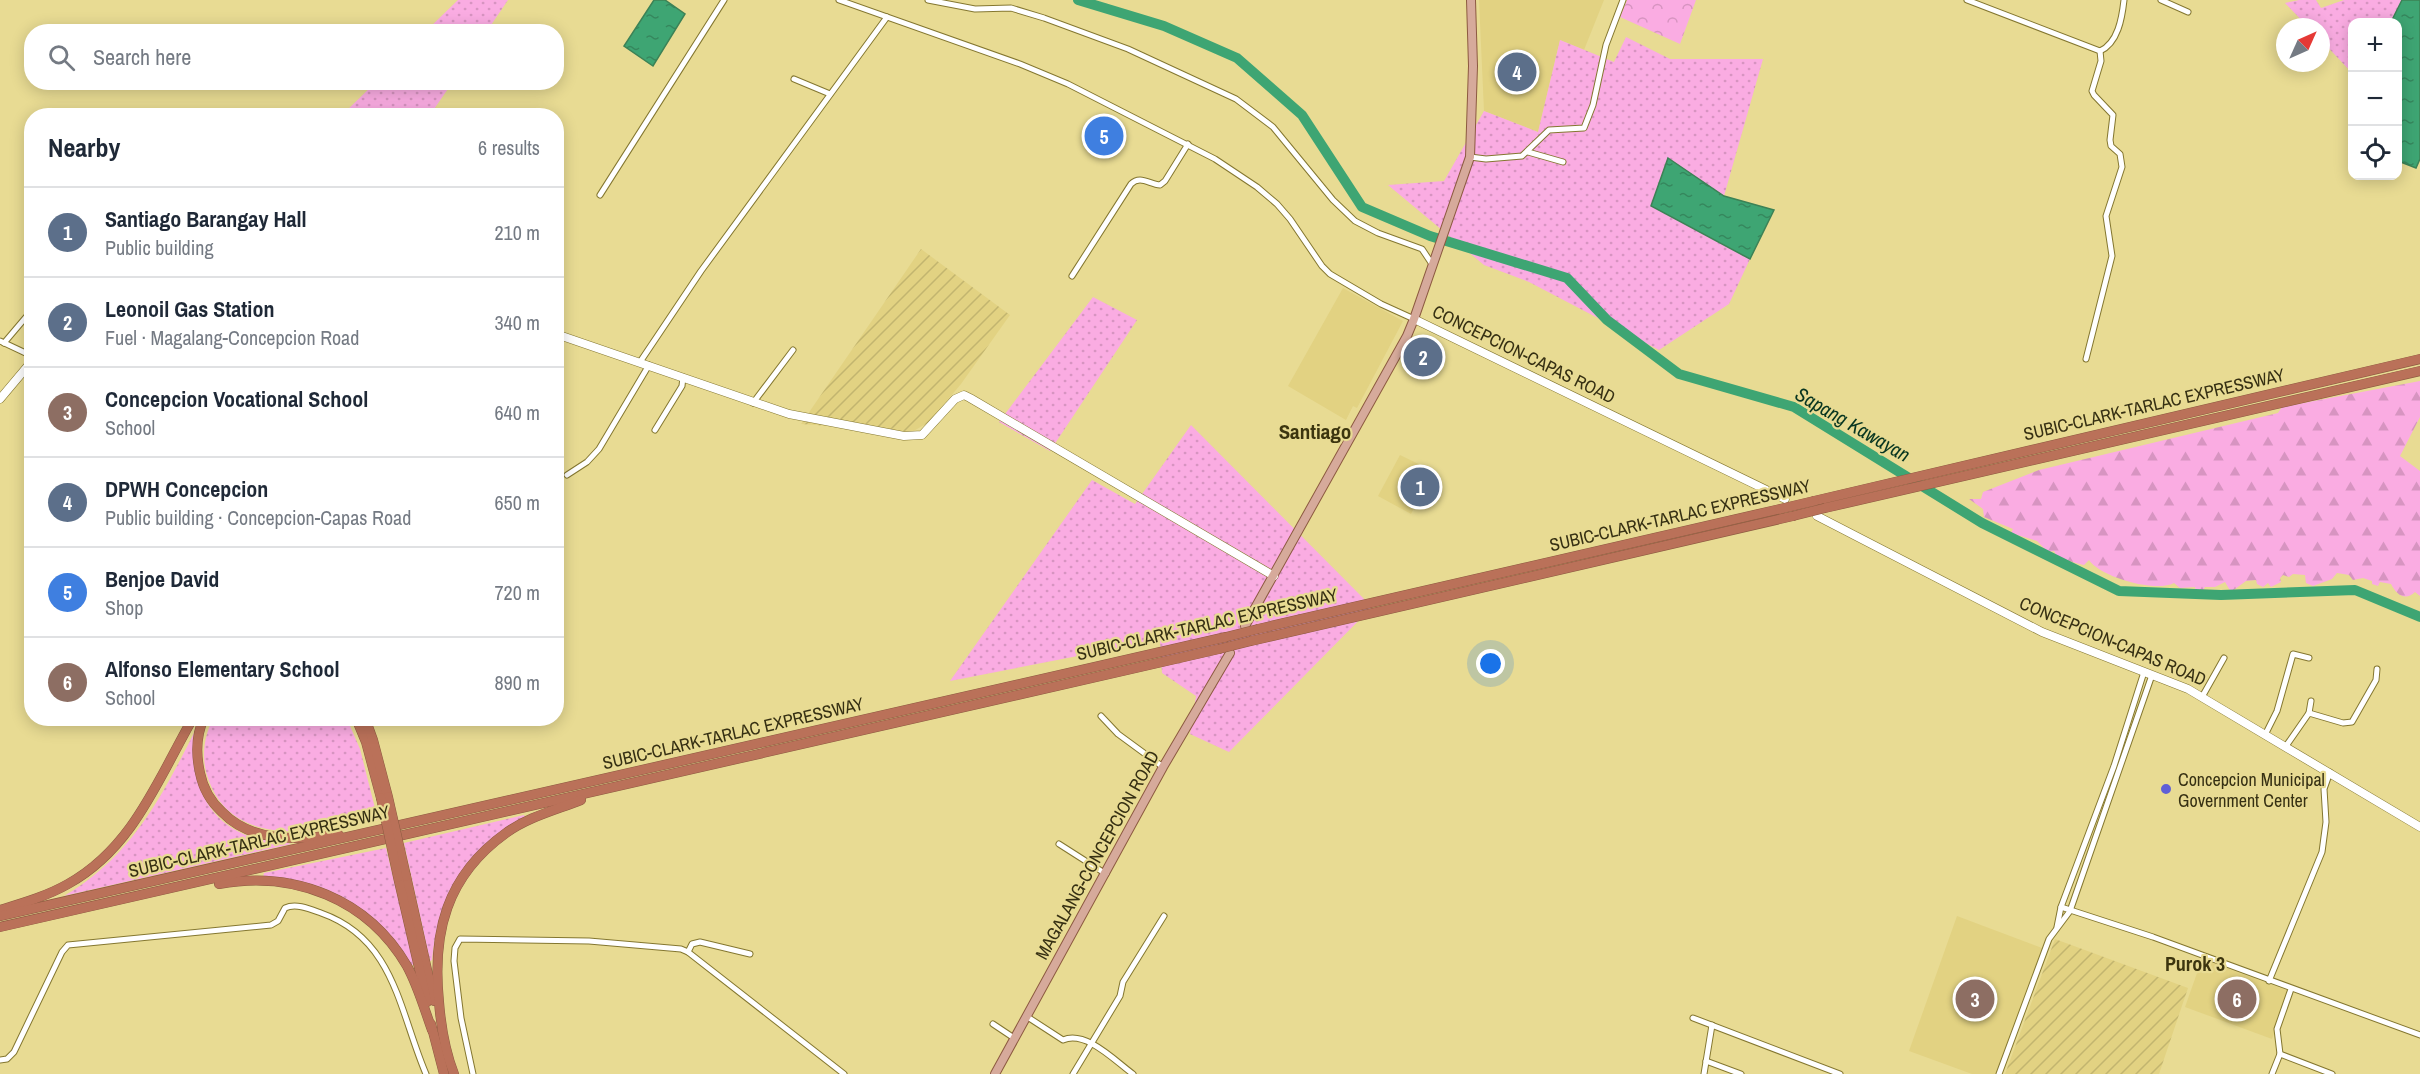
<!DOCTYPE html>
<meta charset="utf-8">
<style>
:root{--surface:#fff;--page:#f2f2f3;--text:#1f2937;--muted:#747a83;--line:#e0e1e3;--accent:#5f5fd7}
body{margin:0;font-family:"Archivo Narrow",sans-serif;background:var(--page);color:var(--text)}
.controls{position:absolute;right:18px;top:18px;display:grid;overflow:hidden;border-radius:12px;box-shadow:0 3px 15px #0003}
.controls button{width:54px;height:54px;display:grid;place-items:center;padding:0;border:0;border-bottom:2px solid var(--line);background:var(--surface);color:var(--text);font:30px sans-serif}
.compass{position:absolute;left:2276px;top:18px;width:54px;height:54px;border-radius:50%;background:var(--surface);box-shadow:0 3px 15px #0003;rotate:45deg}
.you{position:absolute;left:1491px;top:664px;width:21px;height:21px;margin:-15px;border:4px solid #fff;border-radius:50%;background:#1a73e8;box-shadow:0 0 0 9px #1a73e833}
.badge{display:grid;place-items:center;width:39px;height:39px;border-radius:50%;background:var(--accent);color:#fff;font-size:20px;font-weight:700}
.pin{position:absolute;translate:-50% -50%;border:3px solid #fff;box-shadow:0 2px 6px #0006}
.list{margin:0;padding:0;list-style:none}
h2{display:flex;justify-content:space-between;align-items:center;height:78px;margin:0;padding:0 24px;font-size:26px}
h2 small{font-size:20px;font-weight:400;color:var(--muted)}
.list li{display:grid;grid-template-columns:39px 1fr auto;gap:18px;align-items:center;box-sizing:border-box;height:90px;padding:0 24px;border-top:2px solid var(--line)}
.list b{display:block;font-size:22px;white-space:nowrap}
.list p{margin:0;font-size:20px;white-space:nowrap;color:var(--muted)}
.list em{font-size:20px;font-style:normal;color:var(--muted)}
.icon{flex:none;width:33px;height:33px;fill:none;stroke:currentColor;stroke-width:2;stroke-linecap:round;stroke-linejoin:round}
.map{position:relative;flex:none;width:2420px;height:1074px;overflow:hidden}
.search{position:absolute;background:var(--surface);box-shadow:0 3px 15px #0003;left:24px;top:24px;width:540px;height:66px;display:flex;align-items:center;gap:15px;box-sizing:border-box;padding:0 21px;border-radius:24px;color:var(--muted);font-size:22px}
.panel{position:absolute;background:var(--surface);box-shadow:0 3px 15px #0003;left:24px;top:108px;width:540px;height:618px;border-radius:24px}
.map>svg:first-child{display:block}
.built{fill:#e2d282}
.industrial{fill:url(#industrial-furrows)}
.grass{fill:url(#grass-dots)}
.forest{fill:url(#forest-firs)}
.park{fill:url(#park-crowns)}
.water{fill:url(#water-ripples);stroke:#3c8256;stroke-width:1.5}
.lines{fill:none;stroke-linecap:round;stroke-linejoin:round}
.river{stroke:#3ea573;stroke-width:10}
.street-casing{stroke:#847730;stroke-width:7}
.secondary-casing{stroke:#847730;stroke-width:9}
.primary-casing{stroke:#8c5a40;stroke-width:10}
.highway-casing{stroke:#8c5a40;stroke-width:10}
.street{stroke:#fff;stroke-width:5}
.secondary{stroke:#fff;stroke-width:8}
.primary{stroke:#d6aa9b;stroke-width:8}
.highway{stroke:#ba7159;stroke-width:9}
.highway-bridge-casing{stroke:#8c5a40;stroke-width:10;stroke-linecap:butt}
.highway-bridge{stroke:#ba7159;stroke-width:9}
.poi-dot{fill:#5f5fd7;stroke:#e8db93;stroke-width:2}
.labels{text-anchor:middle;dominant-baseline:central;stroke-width:4.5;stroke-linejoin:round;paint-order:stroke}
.street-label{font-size:18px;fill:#363013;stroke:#e8db93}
.poi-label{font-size:18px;fill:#363013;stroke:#e8db93;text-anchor:start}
.water-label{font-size:20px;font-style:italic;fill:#073520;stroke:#e8db93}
.neighbourhood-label{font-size:20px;font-weight:bold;fill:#3c350f;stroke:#e8db93}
.quarter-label{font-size:21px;font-weight:bold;fill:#3c350f;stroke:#e8db93}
</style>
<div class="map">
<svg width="2420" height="1074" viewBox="0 0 2420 1074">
<defs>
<pattern id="industrial-furrows" width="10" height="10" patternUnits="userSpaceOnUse" patternTransform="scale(1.5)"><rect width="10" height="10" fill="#e2d282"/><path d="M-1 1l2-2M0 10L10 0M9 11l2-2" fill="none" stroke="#c2b56f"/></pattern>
<pattern id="grass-dots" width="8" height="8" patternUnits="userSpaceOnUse" patternTransform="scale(1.5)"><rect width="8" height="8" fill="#faace2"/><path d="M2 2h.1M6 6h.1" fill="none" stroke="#d794c1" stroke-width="1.8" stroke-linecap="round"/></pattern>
<pattern id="forest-firs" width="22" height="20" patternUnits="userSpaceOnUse" patternTransform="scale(1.5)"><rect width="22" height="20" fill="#faace2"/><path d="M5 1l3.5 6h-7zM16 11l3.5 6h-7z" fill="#d794c1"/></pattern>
<pattern id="park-crowns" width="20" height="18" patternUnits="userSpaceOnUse" patternTransform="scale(1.5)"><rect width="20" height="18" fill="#faace2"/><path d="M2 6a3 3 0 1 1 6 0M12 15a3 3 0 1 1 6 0" fill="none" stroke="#d794c1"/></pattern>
<pattern id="water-ripples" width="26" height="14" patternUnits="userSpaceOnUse" patternTransform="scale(1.5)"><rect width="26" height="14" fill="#3ea573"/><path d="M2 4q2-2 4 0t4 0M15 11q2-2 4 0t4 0" fill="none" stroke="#35875d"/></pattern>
</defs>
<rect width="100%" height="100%" fill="#e8db93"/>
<g class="built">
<polygon points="1479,0 1604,0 1584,50 1560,40 1538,132 1484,111"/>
<polygon points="1343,288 1403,321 1357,408 1353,406 1346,420 1288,386"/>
<polygon points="1400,455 1433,471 1411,514 1378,496"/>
<polygon points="1957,916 2042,948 1997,1074 1972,1074 1909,1051"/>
<polygon points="2202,959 2289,991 2272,1039 2185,1007"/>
</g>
<g class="industrial">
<polygon points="921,249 1010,315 961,384 929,422 912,432 801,424"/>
<polygon points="2055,939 2188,988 2159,1074 2005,1074"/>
</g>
<g class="grass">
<polygon points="458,0 508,0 487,31 426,31"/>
<polygon points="2299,0 2316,0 2321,8 2344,0 2402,0 2391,22 2352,22 2352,73 2321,40 2321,27 2308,27 2285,3"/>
<polygon points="1626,37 1670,59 1763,59 1724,196 1668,159 1651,206 1750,259 1729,304 1659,350 1529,282 1484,265 1388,185 1444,181 1484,111 1538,132 1560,40 1614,62"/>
<polygon points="375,83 375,82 452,83 430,115 342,115"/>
<polygon points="1093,297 1137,320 1050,451 999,422"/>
<polygon points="1191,425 1372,607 1229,752 1190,734 1196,696 1162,673 1160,640 950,681 1092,480 1135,504"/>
<path d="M 213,719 L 347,719 L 360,749 L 378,820 C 322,831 235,851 209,781 C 201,761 203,738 213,719 Z"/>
<path d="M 195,731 C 189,777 204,821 251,837 C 263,841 280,839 291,844 L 64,896 C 131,857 161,798 195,731 Z"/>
<path d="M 524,815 L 525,817 C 467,850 439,893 432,960 L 430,961 L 404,843 Z"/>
<path d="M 386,848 L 414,964 L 411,966 C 376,908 331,880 263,877 L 264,873 Z"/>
</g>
<path class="forest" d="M 2420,381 L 2420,417 L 2400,456 L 2420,471 L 2420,596 L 2415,592 C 2405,602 2396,594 2391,584 L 2380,582 L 2378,586 L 2372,584 L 2372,581 L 2363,578 L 2353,580 L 2349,575 L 2337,573 L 2332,579 L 2313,586 L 2306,583 L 2305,575 L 2293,574 L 2289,577 L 2283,575 L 2280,578 L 2281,582 L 2271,587 L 2268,583 L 2263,587 L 2257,584 L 2256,580 L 2246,581 L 2231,592 L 2225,582 L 2215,587 L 2205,587 L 2202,592 L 2196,592 L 2195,587 L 2180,588 L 2174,583 C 2156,593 2100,577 2089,560 L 2084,565 C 2074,563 2065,559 2057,557 L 2054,551 L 2048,552 L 2037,541 L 2011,533 L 2013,529 L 1984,517 L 1983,509 L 1969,499 L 1981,499 L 1983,492 L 2039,470 L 2278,413 L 2282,407 Z"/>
<polygon class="park" points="1627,0 1696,0 1680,44 1620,17"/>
<g class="water">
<polygon points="654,0 665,0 685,14 653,66 624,46"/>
<polygon points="2402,0 2420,0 2420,159 2416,168 2398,161 2398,22 2391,22"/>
<polygon points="1668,158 1724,196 1774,210 1750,259 1651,206"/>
</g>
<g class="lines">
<polyline class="river" points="1078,0 1164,26 1237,58 1302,115 1362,207 1430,236 1567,278 1607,320 1679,374 1794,407 1982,523 2119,591 2221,595 2355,590 2420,617"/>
<defs>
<g id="street">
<polyline points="839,0 1020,64 1068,84 1215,159 1257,187 1277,204 1290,219 1322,266 1330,274 1381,304 1414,319"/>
<polyline points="928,0 975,9 1011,8 1044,18 1128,49 1236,99 1273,127 1333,200 1355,221 1378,233 1422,249 1432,264"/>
<polyline points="1967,0 2100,51"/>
<polyline points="2161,0 2188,12"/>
<path d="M 2100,51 C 2118,43 2122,18 2124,0"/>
<polyline points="794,79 830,94"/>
<polyline points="1528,152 1563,162"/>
<polyline points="1470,157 1486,159 1522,156 1549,130 1584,128 1593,105 1606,45 1623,0"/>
<polyline points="600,195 724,0"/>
<polyline points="556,261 560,255"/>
<path d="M 1072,276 L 1131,184 C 1140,175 1149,184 1160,185 L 1165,181 L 1188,144"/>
<polyline points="0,341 32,356"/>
<polyline points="4,343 32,310"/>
<polyline points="2086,359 2112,256 2106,216 2122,167 2120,154 2111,146 2110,140 2113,115 2094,95 2092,91 2101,61 2100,51"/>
<polyline points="640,362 701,271 887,17"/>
<polyline points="753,403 793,350"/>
<polyline points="655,430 682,386 683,377"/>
<polyline points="567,475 587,462 599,449 649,365"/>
<polyline points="2202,697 2224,658"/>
<polyline points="2309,713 2311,701"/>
<polyline points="1101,716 1118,734 1163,767"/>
<polyline points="2266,733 2277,711 2293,654 2309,658"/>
<polyline points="2286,746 2309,713 2343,723 2352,722 2376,680 2377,669"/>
<polyline points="1059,844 1106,874"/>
<polyline points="2061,907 2153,937 2420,1035"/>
<polyline points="2057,927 2061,907 2114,766 2144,672"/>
<polyline points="750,954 700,942 692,944 688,952 844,1074"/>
<polyline points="2269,981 2322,852 2326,822 2324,789 2330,772"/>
<path d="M 1026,1016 L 1063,1040 C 1086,1030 1115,1061 1133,1074"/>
<polyline points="1693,1018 1840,1074"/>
<polyline points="993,1024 1014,1038"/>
<polyline points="2280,1054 2332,1074"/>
<path d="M 0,1060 L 7,1059 L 14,1052 L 62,952 L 68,945 L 271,925 L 278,921 L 285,908 C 296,903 310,909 321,913 C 395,939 399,1011 426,1074"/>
<polyline points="1706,1061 1741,1074"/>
<polyline points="473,1074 461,1018 454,961 455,948 460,939 589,941 681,949 688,952"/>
<polyline points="1073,1074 1120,996 1123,982 1164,916"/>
<polyline points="1704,1074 1712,1025"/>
<polyline points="1999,1074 2049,939 2070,911 2152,675"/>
<polyline points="2272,1074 2280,1054 2277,1029 2291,989"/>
</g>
<g id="secondary">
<polyline points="1414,319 1785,499"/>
<polyline points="556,334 789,414 904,436 922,435 955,399 964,395 970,398 1274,576"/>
<polyline points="0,399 32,361"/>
<polyline points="1817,516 2042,632 2188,689 2420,827"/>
</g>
<g id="primary">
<polyline points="1245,626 1407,336 1414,319 1470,157 1473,66 1471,0"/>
<polyline points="995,1074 1163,767 1230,653"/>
</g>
<g id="highway">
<polyline points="1814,501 2420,359"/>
<polyline points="1825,508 2420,371"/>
<polyline points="1258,629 1780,509"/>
<polyline points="1251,641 1793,516"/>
<path d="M 204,718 C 196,735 196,755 200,773 C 203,788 210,801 222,812 C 253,844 298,839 339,835"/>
<polyline points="356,718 366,742 381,798"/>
<polyline points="365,718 373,740 388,797"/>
<polyline points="406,876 434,1001"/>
<polyline points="398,877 427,1002"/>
<path d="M 219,884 C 294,870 368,899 407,966 C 418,986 424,1008 432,1030"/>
<path d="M 0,910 C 23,903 47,896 68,884 C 133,848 158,779 193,718"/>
<polyline points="0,916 1226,637"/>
<polyline points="0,927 1219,649"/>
<polyline points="431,1024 444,1074"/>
<path d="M 454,1074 C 445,1051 441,1027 439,1002 C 432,933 446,876 506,833 C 528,817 556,810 581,800"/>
</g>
</defs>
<use href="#street" class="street-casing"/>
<use href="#secondary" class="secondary-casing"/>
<use href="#primary" class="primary-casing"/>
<use href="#highway" class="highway-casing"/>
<use href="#street" class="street"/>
<use href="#secondary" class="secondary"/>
<use href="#primary" class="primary"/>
<use href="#highway" class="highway"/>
<defs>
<g id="highway-bridge">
<polyline points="1780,509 1814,501"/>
<polyline points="1793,516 1825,508"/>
<polyline points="1226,637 1258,629"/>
<polyline points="1219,649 1251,641"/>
<polyline points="388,797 406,876"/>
<polyline points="381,798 398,877"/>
</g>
</defs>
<use href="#highway-bridge" class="highway-bridge-casing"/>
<use href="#highway-bridge" class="highway-bridge"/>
</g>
<circle class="poi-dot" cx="2166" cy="789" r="6"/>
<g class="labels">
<g class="street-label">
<text transform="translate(1524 354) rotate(26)">CONCEPCION-CAPAS ROAD</text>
<text transform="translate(2154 404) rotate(-13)">SUBIC-CLARK-TARLAC EXPRESSWAY</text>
<text transform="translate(1680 515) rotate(-13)">SUBIC-CLARK-TARLAC EXPRESSWAY</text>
<text transform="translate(1207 624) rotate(-13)">SUBIC-CLARK-TARLAC EXPRESSWAY</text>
<text transform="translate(2113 641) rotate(23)">CONCEPCION-CAPAS ROAD</text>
<text transform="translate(733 733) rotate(-13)">SUBIC-CLARK-TARLAC EXPRESSWAY</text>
<text transform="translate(259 841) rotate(-13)">SUBIC-CLARK-TARLAC EXPRESSWAY</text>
<text transform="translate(1097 855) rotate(-61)">MAGALANG-CONCEPCION ROAD</text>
</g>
<g class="poi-label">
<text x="2178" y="779">Concepcion Municipal<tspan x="2178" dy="21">Government Center</tspan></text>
</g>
<g class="water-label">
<text transform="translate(1853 424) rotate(30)">Sapang Kawayan</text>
</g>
<g class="neighbourhood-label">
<text x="2195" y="963">Purok 3</text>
</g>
<g class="quarter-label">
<text x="1315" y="431">Santiago</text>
</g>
</g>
</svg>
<div class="controls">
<button>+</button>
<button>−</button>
<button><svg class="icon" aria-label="locate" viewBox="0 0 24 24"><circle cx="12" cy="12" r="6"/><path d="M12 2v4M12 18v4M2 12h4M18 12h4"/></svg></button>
</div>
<svg class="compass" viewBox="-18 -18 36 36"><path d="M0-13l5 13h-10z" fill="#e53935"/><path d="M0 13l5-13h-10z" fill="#747a83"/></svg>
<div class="you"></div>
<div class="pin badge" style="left:1420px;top:487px;background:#5c6f8a">1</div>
<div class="pin badge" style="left:1423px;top:357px;background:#5c6f8a">2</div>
<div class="pin badge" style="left:1975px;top:999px;background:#8d6e63">3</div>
<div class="pin badge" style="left:1517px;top:72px;background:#5c6f8a">4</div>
<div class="pin badge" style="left:1104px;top:136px;background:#3f7fe0">5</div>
<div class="pin badge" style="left:2237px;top:999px;background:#8d6e63">6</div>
<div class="search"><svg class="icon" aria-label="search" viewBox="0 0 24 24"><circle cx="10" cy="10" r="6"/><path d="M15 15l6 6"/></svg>Search here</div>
<section class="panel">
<h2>Nearby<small>6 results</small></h2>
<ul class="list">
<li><span class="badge" style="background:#5c6f8a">1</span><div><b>Santiago Barangay Hall</b><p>Public building</p></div><em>210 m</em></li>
<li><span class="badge" style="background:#5c6f8a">2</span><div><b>Leonoil Gas Station</b><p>Fuel · Magalang-Concepcion Road</p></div><em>340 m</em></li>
<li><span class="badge" style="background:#8d6e63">3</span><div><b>Concepcion Vocational School</b><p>School</p></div><em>640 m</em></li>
<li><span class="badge" style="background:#5c6f8a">4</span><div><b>DPWH Concepcion</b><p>Public building · Concepcion-Capas Road</p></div><em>650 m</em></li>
<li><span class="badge" style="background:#3f7fe0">5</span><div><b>Benjoe David</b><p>Shop</p></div><em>720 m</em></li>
<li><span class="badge" style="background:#8d6e63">6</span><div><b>Alfonso Elementary School</b><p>School</p></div><em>890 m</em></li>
</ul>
</section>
</div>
